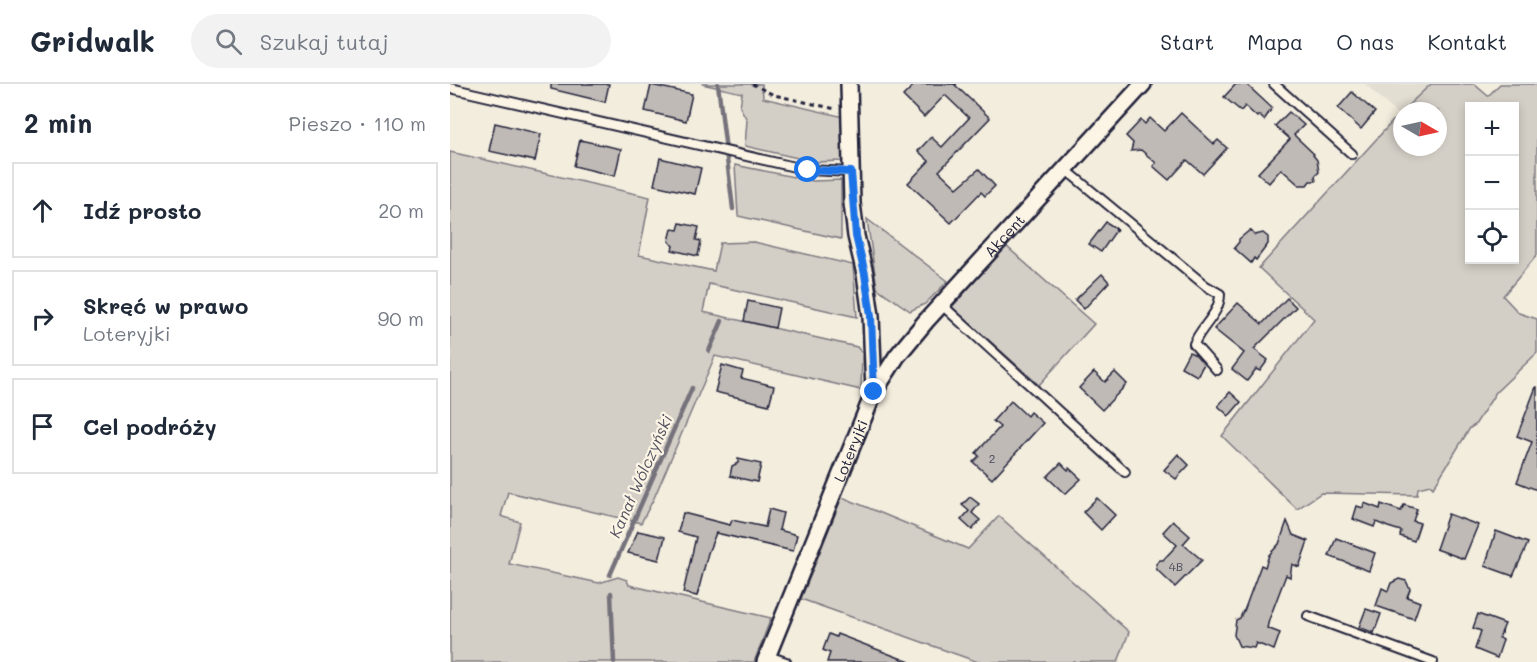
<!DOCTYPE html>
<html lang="pl">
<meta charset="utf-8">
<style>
:root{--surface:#fff;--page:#f2f2f3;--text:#1f2937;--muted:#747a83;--line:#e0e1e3}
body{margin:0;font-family:Mali,sans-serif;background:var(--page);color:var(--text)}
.controls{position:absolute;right:18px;top:18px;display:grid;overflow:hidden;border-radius:0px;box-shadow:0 3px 9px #0003}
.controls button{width:54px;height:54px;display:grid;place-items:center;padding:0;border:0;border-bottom:2px solid var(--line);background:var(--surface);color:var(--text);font:30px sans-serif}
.compass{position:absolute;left:943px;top:18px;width:54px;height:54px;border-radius:50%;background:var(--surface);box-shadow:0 3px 9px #0003;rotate:99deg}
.stop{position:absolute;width:18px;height:18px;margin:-14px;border:4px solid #1a73e8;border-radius:50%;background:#fff}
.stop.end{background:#1a73e8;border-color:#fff;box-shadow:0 2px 6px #0008}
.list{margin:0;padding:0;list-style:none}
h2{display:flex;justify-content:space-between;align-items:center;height:78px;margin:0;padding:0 24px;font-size:26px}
h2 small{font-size:20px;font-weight:400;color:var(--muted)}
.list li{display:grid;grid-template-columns:39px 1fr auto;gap:18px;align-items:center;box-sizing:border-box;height:96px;margin:0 12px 12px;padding:0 12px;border:2px solid var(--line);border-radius:0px}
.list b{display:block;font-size:22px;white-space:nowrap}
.list p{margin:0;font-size:20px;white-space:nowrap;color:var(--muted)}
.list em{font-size:20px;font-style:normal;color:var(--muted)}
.icon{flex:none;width:33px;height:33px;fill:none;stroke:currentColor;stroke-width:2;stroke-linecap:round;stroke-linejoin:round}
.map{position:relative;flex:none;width:1087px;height:578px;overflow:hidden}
header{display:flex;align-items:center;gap:36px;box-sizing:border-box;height:84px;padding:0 30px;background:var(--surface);border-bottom:2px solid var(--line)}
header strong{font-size:28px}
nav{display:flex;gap:33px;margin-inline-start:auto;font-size:21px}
.search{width:420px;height:54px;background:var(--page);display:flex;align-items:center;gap:15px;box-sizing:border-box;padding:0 21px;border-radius:33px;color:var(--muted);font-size:22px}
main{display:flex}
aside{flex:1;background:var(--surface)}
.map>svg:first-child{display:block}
.built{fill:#e3ded2}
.green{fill:#d4cfc6;stroke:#7b7880;stroke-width:1.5;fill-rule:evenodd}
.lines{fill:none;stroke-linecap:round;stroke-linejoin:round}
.stream{stroke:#75727b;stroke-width:4.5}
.building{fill:#bfbab6;stroke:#22223b;stroke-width:1.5}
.lane-casing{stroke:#22223b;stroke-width:12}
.street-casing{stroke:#22223b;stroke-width:20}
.path{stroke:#22223b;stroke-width:3;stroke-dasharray:4.5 4.5;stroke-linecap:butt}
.lane{stroke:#fcf5e5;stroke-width:8}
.street{stroke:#fcf5e5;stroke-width:15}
.route{stroke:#1a73e8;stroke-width:8}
.labels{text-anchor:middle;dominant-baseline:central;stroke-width:4.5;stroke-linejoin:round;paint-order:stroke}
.number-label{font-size:12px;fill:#49485a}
.street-label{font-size:15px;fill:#22223b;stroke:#fcf5e5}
.water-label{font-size:16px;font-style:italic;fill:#525160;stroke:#fcf5e5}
</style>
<header>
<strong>Gridwalk</strong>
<div class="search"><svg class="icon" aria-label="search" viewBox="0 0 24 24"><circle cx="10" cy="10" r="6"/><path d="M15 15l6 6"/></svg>Szukaj tutaj</div>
<nav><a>Start</a><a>Mapa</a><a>O nas</a><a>Kontakt</a></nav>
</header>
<main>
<aside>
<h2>2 min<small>Pieszo · 110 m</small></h2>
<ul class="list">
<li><svg class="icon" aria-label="ahead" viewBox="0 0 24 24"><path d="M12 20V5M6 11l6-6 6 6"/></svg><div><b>Idź prosto</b></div><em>20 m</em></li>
<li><svg class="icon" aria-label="right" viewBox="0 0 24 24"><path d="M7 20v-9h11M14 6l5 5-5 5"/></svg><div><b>Skręć w prawo</b><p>Loteryjki</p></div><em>90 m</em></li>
<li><svg class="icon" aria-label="arrive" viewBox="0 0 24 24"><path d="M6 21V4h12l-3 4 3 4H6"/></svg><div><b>Cel podróży</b></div></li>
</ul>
</aside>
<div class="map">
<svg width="1087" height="578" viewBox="0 0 1087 578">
<rect width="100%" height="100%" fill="#f3edde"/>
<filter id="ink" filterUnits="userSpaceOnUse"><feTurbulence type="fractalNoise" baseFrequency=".0167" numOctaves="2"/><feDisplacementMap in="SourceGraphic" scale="12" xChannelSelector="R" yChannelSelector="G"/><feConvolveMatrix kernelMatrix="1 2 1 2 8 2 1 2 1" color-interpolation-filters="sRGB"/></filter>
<g filter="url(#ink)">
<polygon class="built" points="915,0 981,0 948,31"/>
<g class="green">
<polygon points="252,0 312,0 313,14 394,33 393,77 365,78 295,62 297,36 290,23 292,9"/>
<path d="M 981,0 L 1024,0 L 1038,12 L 1050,0 L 1087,0 L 1087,171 L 1053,212 L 1069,229 L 1087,235 L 1087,269 L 1046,308 L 1025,341 L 1020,344 L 983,404 L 980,401 L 968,404 L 967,411 L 871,409 L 847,425 L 772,352 L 864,235 L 809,184 L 952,27 L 952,63 L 988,63 L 988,27 L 952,27 ZM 1020,22 L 1064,22 L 1064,176 L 1020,176 Z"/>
<polygon points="0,68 200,113 189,171 264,187 270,159 304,158 403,181 407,233 259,200 253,228 407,263 412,269 411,306 265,272 204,414 191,439 58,408 51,432 70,438 59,480 149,499 168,493 177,496 179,501 321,534 304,578 0,578"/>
<polygon points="285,81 363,97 391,96 391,155 288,132"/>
<polygon points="417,135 498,197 475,220 460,227 427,204"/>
<polygon points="556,162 644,240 589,301 502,223"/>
<polygon points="392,413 518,465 549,432 679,548 668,578 528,578 351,515"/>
</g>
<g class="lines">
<g class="stream">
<polyline points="268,0 283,125"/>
<polyline points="259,267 272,237"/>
<polyline points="160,491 242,304"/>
<polyline points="161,509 164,578"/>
</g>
</g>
<g class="building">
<polygon points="101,0 159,0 155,18 101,5"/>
<polygon points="465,0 507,0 505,1 540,34 489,87 507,104 529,85 545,102 535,112 531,108 501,139 458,99 479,77 468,67 481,53 492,63 519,34 495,11 474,33 453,12"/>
<polygon points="786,0 796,0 822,24 814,36 809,31 807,33 795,22 791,27 774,13"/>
<polygon points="201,1 242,10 236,37 195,27"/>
<polygon points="902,8 925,28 911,45 888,24"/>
<polygon points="839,28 854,41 844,51 864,70 863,71 867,76 869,88 865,92 866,97 860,97 857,101 849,101 831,85 819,99 808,89 840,55 825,42"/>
<polygon points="731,29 764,60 768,56 777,64 753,90 737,76 719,96 703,82 706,79 691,66 681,67 683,59 676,52 691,36 695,40 700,34 714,47"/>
<polygon points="45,39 91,50 85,77 39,67"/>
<polygon points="130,56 171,65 165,92 124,82"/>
<polygon points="210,74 251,84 245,110 204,101"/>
<polygon points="656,138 667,145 651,168 639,160"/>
<polygon points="230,139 249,143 246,156 251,157 248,172 222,166 223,162 219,157 222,145 228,146"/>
<polygon points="800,146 805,151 813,149 818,153 818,160 806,176 804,174 801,179 784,164 789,158 789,155"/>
<polygon points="652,190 659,198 634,225 625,216"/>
<polygon points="837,214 846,223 804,265 818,276 810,287 806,285 797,297 782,285 794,269 764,245 788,219 812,240"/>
<polygon points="298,217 329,224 325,244 294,237"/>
<polygon points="739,268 746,271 754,280 747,292 731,283"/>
<polygon points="272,281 293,287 291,294 324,302 319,321 265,308"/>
<polygon points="644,288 655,298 665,288 677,300 652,326 629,304"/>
<polygon points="1086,303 1087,303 1087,406 1067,398 1082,358 1067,352"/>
<polygon points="780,308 791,318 779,332 768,322"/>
<polygon points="561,317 577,332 580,328 593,339 542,395 523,378 529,372 526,369 550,343 543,337"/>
<polygon points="728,370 739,381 726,395 714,386"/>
<polygon points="288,375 311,380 307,398 280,392 282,382 288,379"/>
<polygon points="611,379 618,386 619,384 631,395 615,410 597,393"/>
<polygon points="520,413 529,420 522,429 530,436 522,446 511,436 519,427 512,421"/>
<polygon points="647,414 665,431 651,446 633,428"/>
<polygon points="914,419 930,425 931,420 951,427 954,421 967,425 963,437 970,439 964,457 950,452 951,447 938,443 926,438 924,443 903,435 907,422 913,424"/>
<polygon points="319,425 333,429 329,446 347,451 343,467 266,449 258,469 247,512 233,509 246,453 228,448 233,429 280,441 282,436 315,443"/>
<polygon points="998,430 1028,441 1014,475 986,465"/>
<polygon points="723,437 740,452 733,460 752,476 725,503 707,486 706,480 710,476 713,476 727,461 713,448"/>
<polygon points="837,437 843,451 858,457 849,483 842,480 840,493 836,491 819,536 817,544 830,549 824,566 806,559 804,564 789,562 784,551 786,536 790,534 793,527 794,527 811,481 815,483 819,471 829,460"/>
<polygon points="188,447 215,453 209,476 178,469"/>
<polygon points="1046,447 1078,459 1063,492 1035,482"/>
<polygon points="886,454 925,469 919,487 879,472"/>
<polygon points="949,495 956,497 960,505 957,513 970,518 964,535 926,522 932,504 938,507 941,499"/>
<polygon points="916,525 931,530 924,549 909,543"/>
<polygon points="1028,530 1055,540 1049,554 1053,556 1047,574 1025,565 1031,547 1023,544"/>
<polygon points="379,550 386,553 387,550 460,578 377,578 380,569 373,566"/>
</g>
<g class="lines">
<defs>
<g id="lane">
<polyline points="824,0 902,70"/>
<polyline points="0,4 358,86 401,88"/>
<path d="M 615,85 L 756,202 L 770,210 C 770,230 751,242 744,260 L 767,286"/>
<polyline points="492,221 675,388"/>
<polyline points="858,532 983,578"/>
<polyline points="318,572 336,578"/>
</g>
<g id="street">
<path id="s1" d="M 424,308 L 447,272 L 476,237 L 693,0"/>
<path id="s2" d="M 315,578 L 424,308 L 421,232 L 415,190 L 406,152 L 402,119 L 399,0"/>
</g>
</defs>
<use href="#lane" class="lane-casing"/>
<use href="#street" class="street-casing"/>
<polyline class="path" points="302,0 324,11 386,25"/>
<use href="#lane" class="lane"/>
<use href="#street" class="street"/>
</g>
</g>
<g class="lines" filter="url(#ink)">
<polyline class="route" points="358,86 401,88 406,152 415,190 421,232 424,308"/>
</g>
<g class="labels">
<g class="number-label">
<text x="542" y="374">2</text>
<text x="726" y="482">4B</text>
</g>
<g class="street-label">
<text stroke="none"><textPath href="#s1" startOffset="204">Akcent</textPath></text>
<text stroke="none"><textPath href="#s2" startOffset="228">Loteryjki</textPath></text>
</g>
<g class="water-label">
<text transform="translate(190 392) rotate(-66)">Kanał Wólczyński</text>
</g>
</g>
</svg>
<div class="controls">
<button>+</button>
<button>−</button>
<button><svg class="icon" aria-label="locate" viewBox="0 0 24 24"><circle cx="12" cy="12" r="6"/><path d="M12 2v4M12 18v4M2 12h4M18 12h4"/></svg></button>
</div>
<svg class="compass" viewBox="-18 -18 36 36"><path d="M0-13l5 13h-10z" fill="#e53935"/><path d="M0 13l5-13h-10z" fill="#747a83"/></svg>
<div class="stop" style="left:358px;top:86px"></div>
<div class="stop end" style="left:424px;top:308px"></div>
</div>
</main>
